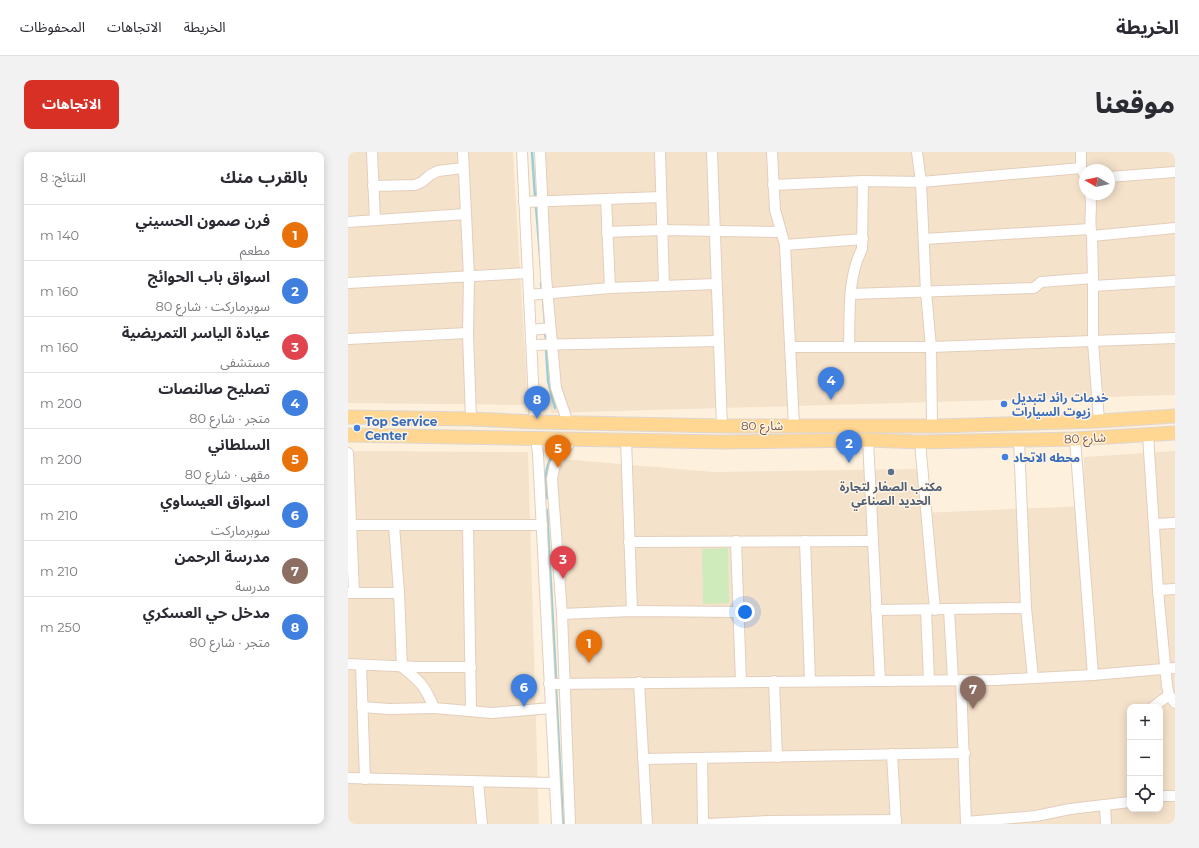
<!DOCTYPE html>
<html lang="ar">
<meta charset="utf-8">
<style>
:root{--surface:#fff;--page:#f2f2f3;--text:#2b2b33;--muted:#7c7c81;--line:#e1e1e2;--accent:#d93025}
body{margin:0;font-family:Montserrat,"Noto Sans Arabic",sans-serif;background:var(--page);color:var(--text);direction:rtl}
.controls{position:absolute;right:12px;bottom:12px;display:grid;overflow:hidden;border-radius:8px;box-shadow:0 2px 10px #0003}
.controls button{width:36px;height:36px;display:grid;place-items:center;padding:0;border:0;border-bottom:1px solid var(--line);background:var(--surface);color:var(--text);font:20px sans-serif}
.compass{position:absolute;left:731px;top:12px;width:36px;height:36px;border-radius:50%;background:var(--surface);box-shadow:0 2px 10px #0003;rotate:279deg}
.you{position:absolute;left:397px;top:460px;width:14px;height:14px;margin:-10px;border:3px solid #fff;border-radius:50%;background:#1a73e8;box-shadow:0 0 0 6px #1a73e833}
.badge{display:grid;place-items:center;width:26px;height:26px;border-radius:50%;background:var(--accent);color:#fff;font-size:13px;font-weight:700}
.pin{position:absolute;translate:-50% -33px;filter:drop-shadow(0 1px 2px #0008)}
.pin::after{content:'';position:absolute;top:21px;width:14px;height:12px;background:inherit;clip-path:polygon(0 0,100% 0,50% 100%)}
.list{margin:0;padding:0;list-style:none}
h2{display:flex;justify-content:space-between;align-items:center;height:52px;margin:0;padding:0 16px;font-size:17px}
h2 small{font-size:13px;font-weight:400;color:var(--muted)}
.list li{display:grid;grid-template-columns:26px 1fr auto;gap:12px;align-items:center;box-sizing:border-box;height:56px;padding:0 16px;border-top:1px solid var(--line)}
.list b{display:block;font-size:15px;white-space:nowrap}
.list p{margin:0;font-size:13px;white-space:nowrap;color:var(--muted)}
.list em{font-size:13px;font-style:normal;color:var(--muted)}
.icon{flex:none;width:22px;height:22px;fill:none;stroke:currentColor;stroke-width:2;stroke-linecap:round;stroke-linejoin:round}
.map{position:relative;flex:none;width:827px;height:672px;overflow:hidden;direction:ltr;border-radius:8px}
header{display:flex;align-items:center;gap:24px;box-sizing:border-box;height:56px;padding:0 20px;background:var(--surface);border-bottom:1px solid var(--line)}
header strong{font-size:19px}
nav{display:flex;gap:22px;margin-inline-start:auto;font-size:14px}
.intro{display:flex;align-items:center;justify-content:space-between;box-sizing:border-box;height:96px;padding:0 24px}
h1{margin:0;font-size:28px}
.button{padding:10px 18px;border-radius:8px;background:var(--accent);color:#fff;font-size:14px;font-weight:700}
main{display:flex;gap:24px;padding:0 24px}
aside{flex:1;background:var(--surface);border-radius:8px;box-shadow:0 2px 10px #0003}
.map>svg:first-child{display:block}
.residential{fill:#f5e2cb;fill-rule:evenodd}
.green{fill:#cfebbc}
.lines{fill:none;stroke-linecap:round;stroke-linejoin:round}
.stream{stroke:#97cfd9;stroke-width:2.5}
.minor-casing{stroke:#e3cebc;stroke-width:12}
.major-casing{stroke:#ded6d2;stroke-width:15}
.minor{stroke:#fff;stroke-width:10}
.major{stroke:#ffd692;stroke-width:13}
.shop-dot{fill:#3f7fe0;stroke:#fff4e4;stroke-width:1.5}
.service-dot{fill:#5c6f8a;stroke:#fff4e4;stroke-width:1.5}
.labels{text-anchor:middle;dominant-baseline:central;stroke-width:3;stroke-linejoin:round;paint-order:stroke}
.shop-label{font-size:12px;font-weight:bold;fill:#366cbe;stroke:#fff4e4;text-anchor:start}
.street-label{font-size:12px;fill:#745545;stroke:#fff4e4}
.service-label{font-size:12px;font-weight:bold;fill:#4e5e75;stroke:#fff4e4}
</style>
<header>
<strong>الخريطة</strong>
<nav><a>الخريطة</a><a>الاتجاهات</a><a>المحفوظات</a></nav>
</header>
<div class="intro"><h1>موقعنا</h1><a class="button">الاتجاهات</a></div>
<main>
<div class="map">
<svg width="827" height="672" viewBox="0 0 827 672">
<rect width="100%" height="100%" fill="#fdf1dd"/>
<g class="residential">
<polygon points="0,0 165,0 180,253 0,251"/>
<path d="M 189,0 L 827,0 L 827,243 L 203,261 ZM 737,18 L 761,18 L 761,42 L 737,42 Z"/>
<polygon points="0,299 180,300 191,672 0,672"/>
<path d="M 827,299 L 827,672 L 221,672 L 202,306 L 366,320 L 569,317 L 574,361 L 736,354 L 736,305 ZM 782,555 L 812,555 L 812,657 L 782,657 Z"/>
</g>
<polygon class="green" points="380,396 381,451 355,452 354,397"/>
<g class="lines">
<g class="stream">
<polyline points="184,0 187,45"/>
<polyline points="188,55 193,115"/>
<polyline points="193,131 194,138"/>
<polyline points="195,147 197,171"/>
<polyline points="197,181 198,187"/>
<polyline points="198,196 200,229 207,256"/>
<path d="M 199,346 C 198,328 195,314 208,299"/>
<polyline points="199,358 208,527"/>
<polyline points="208,536 215,672"/>
</g>
<defs>
<g id="minor">
<polyline points="24,0 27,68"/>
<polyline points="115,0 121,124 120,181 123,267"/>
<polyline points="174,0 187,270"/>
<polyline points="192,0 198,125 208,236 220,271"/>
<polyline points="312,0 316,134"/>
<polyline points="364,0 374,274"/>
<polyline points="424,0 427,58 437,93 446,273"/>
<polyline points="569,0 573,30 578,140 583,195 584,273"/>
<polyline points="733,0 733,16 737,24"/>
<polyline points="761,25 827,20"/>
<polyline points="425,33 515,29 573,30 733,16"/>
<polyline points="25,34 67,33 74,30 82,23 90,19 115,16"/>
<path d="M 742,42 C 745,56 740,70 744,84 L 745,126 L 745,190 L 751,269"/>
<polyline points="258,47 262,136"/>
<polyline points="176,50 313,45"/>
<polyline points="0,70 118,62"/>
<polyline points="259,80 314,78 433,80"/>
<polyline points="744,84 827,76"/>
<polyline points="576,87 742,77"/>
<polyline points="437,93 515,87"/>
<polyline points="0,131 180,121"/>
<polyline points="745,134 827,129"/>
<polyline points="503,142 686,136 693,130 745,126"/>
<polyline points="181,143 262,136 368,132"/>
<polyline points="183,178 202,176"/>
<polyline points="0,187 120,181"/>
<polyline points="184,193 370,189"/>
<polyline points="443,195 583,195 827,186"/>
<path d="M 501,195 C 502,162 499,127 514,97 L 515,29"/>
<polyline points="800,283 810,438 819,534 821,543 827,551"/>
<polyline points="188,286 190,302 209,672"/>
<polyline points="278,287 284,459"/>
<polyline points="727,287 745,523"/>
<polyline points="520,288 532,529"/>
<polyline points="671,289 678,456 685,526"/>
<polyline points="572,290 587,458"/>
<polyline points="0,301 6,441"/>
<polyline points="806,372 827,371"/>
<polyline points="3,373 194,373"/>
<path d="M 46,373 L 51,441 L 54,515 C 72,529 77,534 86,556 L 144,561 L 203,556"/>
<polyline points="120,373 123,558"/>
<polyline points="388,389 393,530"/>
<polyline points="457,389 462,529"/>
<polyline points="281,390 525,389"/>
<polyline points="810,438 827,437"/>
<polyline points="0,441 51,441"/>
<polyline points="601,457 605,528"/>
<polyline points="528,458 678,456"/>
<polyline points="578,458 581,528"/>
<polyline points="214,462 284,459 390,460"/>
<polyline points="0,512 70,515 123,515"/>
<polyline points="13,513 17,627"/>
<polyline points="613,528 618,672"/>
<polyline points="426,529 429,605"/>
<polyline points="291,530 299,672"/>
<polyline points="201,532 648,528 745,523 827,516"/>
<polyline points="14,555 41,557 86,556"/>
<polyline points="805,555 821,543"/>
<polyline points="544,602 548,672"/>
<polyline points="354,606 355,672"/>
<polyline points="295,607 617,601"/>
<polyline points="0,626 206,631"/>
<polyline points="130,630 134,672"/>
<polyline points="812,644 827,644"/>
<polyline points="757,654 758,672"/>
<polyline points="618,670 688,664 722,657 782,650"/>
<polyline points="222,672 214,462 204,327 207,312 225,286"/>
<polyline points="359,672 420,669 548,668"/>
</g>
<g id="major">
<polyline points="0,265 123,267 187,270 374,274 592,274 751,269 827,264"/>
<polyline points="0,283 374,290 520,288 572,290 727,287 827,281"/>
</g>
</defs>
<use href="#minor" class="minor-casing"/>
<use href="#major" class="major-casing"/>
<use href="#minor" class="minor"/>
<use href="#major" class="major"/>
</g>
<g class="shop-dot">
<circle cx="656" cy="252" r="4"/>
<circle cx="9" cy="276" r="4"/>
<circle cx="657" cy="305" r="4"/>
</g>
<circle class="service-dot" cx="543" cy="320" r="4"/>
<g class="labels">
<g class="shop-label">
<text x="664" y="245">خدمات رائد لتبديل<tspan x="664" dy="14">زيوت السيارات</tspan></text>
<text x="17" y="269">Top Service<tspan x="17" dy="14">Center</tspan></text>
<text x="665" y="305">محطه الاتحاد</text>
</g>
<g class="street-label">
<text x="414" y="273">شارع 80</text>
<text transform="translate(737 286) rotate(-3)">شارع 80</text>
</g>
<g class="service-label">
<text x="543" y="334">مكتب الصفار لتجارة<tspan x="543" dy="14">الحديد الصناعي</tspan></text>
</g>
</g>
</svg>
<div class="controls">
<button>+</button>
<button>−</button>
<button><svg class="icon" aria-label="locate" viewBox="0 0 24 24"><circle cx="12" cy="12" r="6"/><path d="M12 2v4M12 18v4M2 12h4M18 12h4"/></svg></button>
</div>
<svg class="compass" viewBox="-18 -18 36 36"><path d="M0-13l5 13h-10z" fill="#e53935"/><path d="M0 13l5-13h-10z" fill="#7c7c81"/></svg>
<div class="you"></div>
<div class="pin badge" style="left:241px;top:511px;background:#e8710a">1</div>
<div class="pin badge" style="left:501px;top:311px;background:#3f7fe0">2</div>
<div class="pin badge" style="left:215px;top:427px;background:#e0444e">3</div>
<div class="pin badge" style="left:483px;top:248px;background:#3f7fe0">4</div>
<div class="pin badge" style="left:210px;top:316px;background:#e8710a">5</div>
<div class="pin badge" style="left:176px;top:555px;background:#3f7fe0">6</div>
<div class="pin badge" style="left:625px;top:557px;background:#8d6e63">7</div>
<div class="pin badge" style="left:189px;top:267px;background:#3f7fe0">8</div>
</div>
<aside>
<h2>بالقرب منك<small>النتائج: 8</small></h2>
<ul class="list">
<li><span class="badge" style="background:#e8710a">1</span><div><b>فرن صمون الحسيني</b><p>مطعم</p></div><em>140 m</em></li>
<li><span class="badge" style="background:#3f7fe0">2</span><div><b>اسواق باب الحوائج</b><p>سوبرماركت · شارع 80</p></div><em>160 m</em></li>
<li><span class="badge" style="background:#e0444e">3</span><div><b>عيادة الياسر التمريضية</b><p>مستشفى</p></div><em>160 m</em></li>
<li><span class="badge" style="background:#3f7fe0">4</span><div><b>تصليح صالنصات</b><p>متجر · شارع 80</p></div><em>200 m</em></li>
<li><span class="badge" style="background:#e8710a">5</span><div><b>السلطاني</b><p>مقهى · شارع 80</p></div><em>200 m</em></li>
<li><span class="badge" style="background:#3f7fe0">6</span><div><b>اسواق العيساوي</b><p>سوبرماركت</p></div><em>210 m</em></li>
<li><span class="badge" style="background:#8d6e63">7</span><div><b>مدرسة الرحمن</b><p>مدرسة</p></div><em>210 m</em></li>
<li><span class="badge" style="background:#3f7fe0">8</span><div><b>مدخل حي العسكري</b><p>متجر · شارع 80</p></div><em>250 m</em></li>
</ul>
</aside>
</main>
